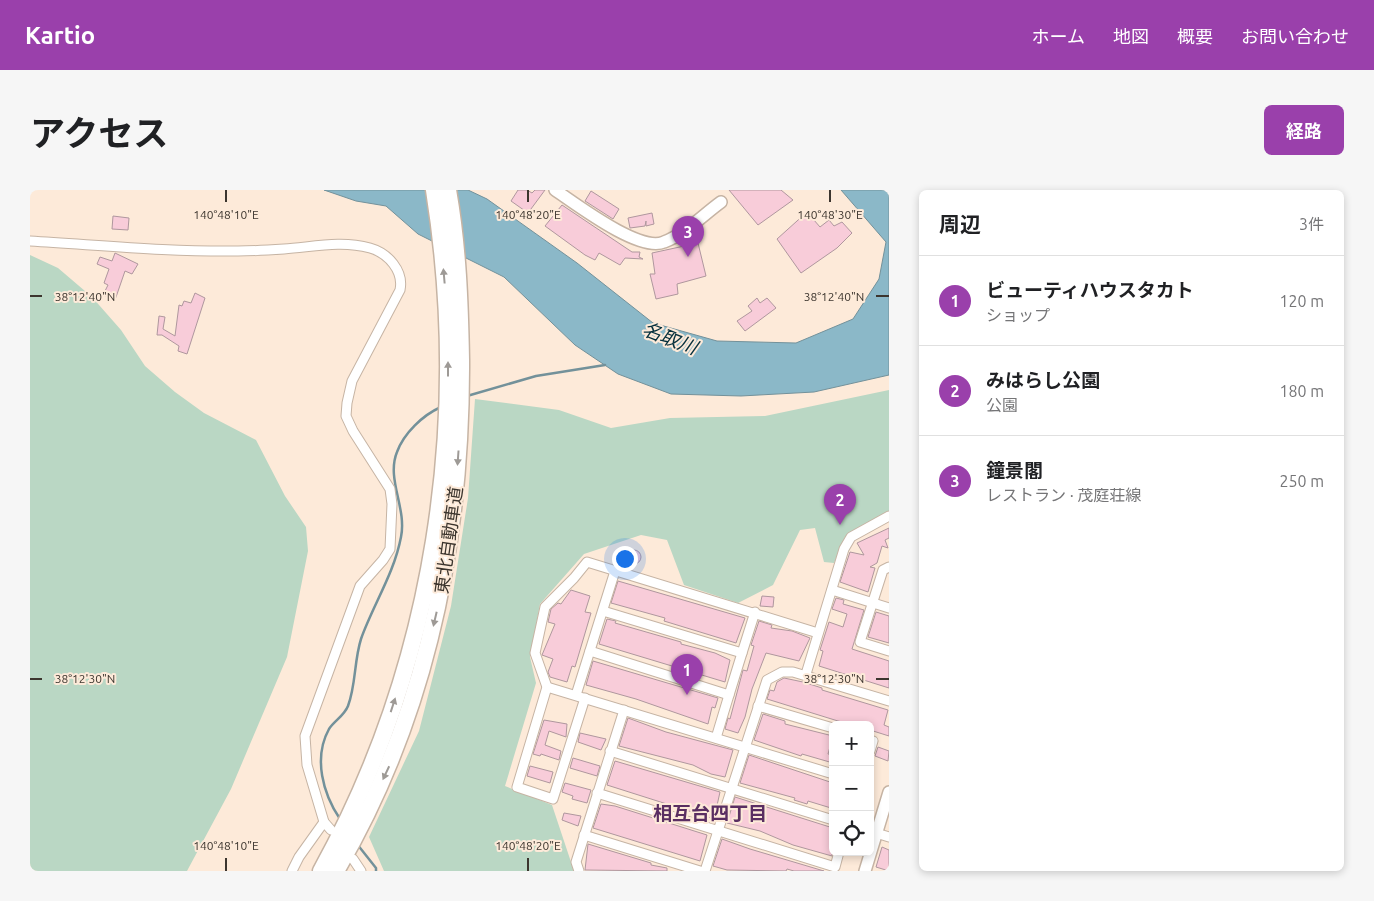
<!DOCTYPE html>
<html lang="ja">
<meta charset="utf-8">
<style>
:root{--surface:#fff;--page:#f6f6f6;--text:#202124;--muted:#757577;--line:#e0e0e0;--accent:#9a40ab}
body{margin:0;font-family:Ubuntu,"Noto Sans JP",sans-serif;background:var(--page);color:var(--text)}
.controls{position:absolute;right:15px;bottom:15px;display:grid;overflow:hidden;border-radius:8px;box-shadow:0 2px 8px #0003}
.controls button{width:45px;height:45px;display:grid;place-items:center;padding:0;border:0;border-bottom:1px solid var(--line);background:var(--surface);color:var(--text);font:25px sans-serif}
.you{position:absolute;left:594px;top:368px;width:18px;height:18px;margin:-12px;border:4px solid #fff;border-radius:50%;background:#1a73e8;box-shadow:0 0 0 8px #1a73e833}
.badge{display:grid;place-items:center;width:32px;height:32px;border-radius:50%;background:var(--accent);color:#fff;font-size:16px;font-weight:700}
.pin{position:absolute;translate:-50% -41px;filter:drop-shadow(0 1px 2px #0008)}
.pin::after{content:'';position:absolute;top:26px;width:18px;height:15px;background:inherit;clip-path:polygon(0 0,100% 0,50% 100%)}
.list{margin:0;padding:0;list-style:none}
h2{display:flex;justify-content:space-between;align-items:center;height:65px;margin:0;padding:0 20px;font-size:21px}
h2 small{font-size:16px;font-weight:400;color:var(--muted)}
.list li{display:grid;grid-template-columns:32px 1fr auto;gap:15px;align-items:center;box-sizing:border-box;height:90px;padding:0 20px;border-top:1px solid var(--line)}
.list b{display:block;font-size:19px;white-space:nowrap}
.list p{margin:0;font-size:16px;white-space:nowrap;color:var(--muted)}
.list em{font-size:16px;font-style:normal;color:var(--muted)}
.icon{flex:none;width:28px;height:28px;fill:none;stroke:currentColor;stroke-width:2;stroke-linecap:round;stroke-linejoin:round}
.map{position:relative;flex:none;width:859px;height:681px;overflow:hidden;border-radius:8px}
header{display:flex;align-items:center;gap:30px;box-sizing:border-box;height:70px;padding:0 25px;background:var(--accent);color:#fff}
header strong{font-size:24px}
nav{display:flex;gap:28px;margin-inline-start:auto;font-size:18px}
.intro{display:flex;align-items:center;justify-content:space-between;box-sizing:border-box;height:120px;padding:0 30px}
h1{margin:0;font-size:35px}
.button{padding:12px 22px;border-radius:8px;background:var(--accent);color:#fff;font-size:18px;font-weight:700}
main{display:flex;gap:30px;padding:0 30px}
aside{flex:1;background:var(--surface);border-radius:8px;box-shadow:0 2px 8px #0003}
.map>svg:first-child{display:block}
.green{fill:#bad7c4}
.water{fill:#8bb8c8;stroke:#73919a}
.lines{fill:none;stroke-linecap:round;stroke-linejoin:round}
.stream{stroke:#73919a;stroke-width:2.5}
.building{fill:#f8ccd9;stroke:#af979e}
.minor-casing{stroke:#c6b4a4;stroke-width:11}
.tertiary-casing{stroke:#c6b4a4;stroke-width:14}
.motorway-casing{stroke:#c6b4a4;stroke-width:19}
.minor{stroke:#fff;stroke-width:9}
.tertiary{stroke:#fff;stroke-width:11}
.motorway{stroke:#fff;stroke-width:16}
.oneway{fill:#9e9a96}
.ticks{fill:none;stroke:#3c352e;stroke-width:2}
.labels{text-anchor:middle;dominant-baseline:central;stroke-width:4;stroke-linejoin:round;paint-order:stroke}
.street-label{font-size:18px;fill:#3c352e;stroke:#fdead9}
.water-label{font-size:19px;font-style:italic;fill:#05303d;stroke:#fdead9}
.neighbourhood-label{font-size:19px;font-weight:bold;fill:#5a2e62;stroke:#fdead9}
.ticks-label{font-size:12px;text-anchor:middle;fill:#3c352e;stroke:#fdead9;stroke-width:4;stroke-linejoin:round;paint-order:stroke}
</style>
<header>
<strong>Kartio</strong>
<nav><a>ホーム</a><a>地図</a><a>概要</a><a>お問い合わせ</a></nav>
</header>
<div class="intro"><h1>アクセス</h1><a class="button">経路</a></div>
<main>
<div class="map">
<svg width="859" height="681" viewBox="0 0 859 681">
<rect width="100%" height="100%" fill="#fdead9"/>
<g class="green">
<polygon points="0,65 28,78 62,107 91,140 115,176 145,202 174,223 226,250 255,306 276,337 278,361 257,467 201,599 157,681 0,681"/>
<polygon points="859,200 859,323 815,347 804,373 794,372 785,338 770,340 743,395 708,413 654,395 637,350 611,345 554,364 510,414 500,467 506,493 475,596 522,615 544,681 354,681 339,647 389,541 421,416 438,308 445,209 529,220 581,238 640,228 735,226"/>
</g>
<polygon class="water" points="294,0 438,0 457,9 547,73 623,133 687,151 766,153 823,129 849,89 856,52 811,0 859,0 859,185 784,202 711,206 641,204 588,184 545,155 474,87 388,44 356,16 326,11"/>
<g class="lines">
<g class="stream">
<polyline points="437,206 506,186 575,175"/>
<path d="M 310,629 C 293,604 283,568 299,539 C 304,531 314,526 318,516 C 326,495 324,471 331,449 C 343,415 364,384 371,347 C 377,318 356,289 367,262 C 374,243 393,225 411,217"/>
<polyline points="327,654 346,678 346,681"/>
</g>
</g>
<g class="building">
<polygon points="488,0 497,0 502,3 505,0 515,0 498,23 481,11"/>
<polygon points="699,0 751,0 763,10 728,35"/>
<polygon points="561,1 589,19 583,29 555,11"/>
<polygon points="532,15 602,62 610,62 609,67 613,69 595,68 590,75 569,63 565,70 555,65 515,36"/>
<polygon points="777,22 790,37 799,30 804,36 812,32 822,43 807,58 771,83 747,49"/>
<polygon points="622,23 624,34 616,36 616,31 615,36 600,38 598,28"/>
<polygon points="83,26 99,28 98,40 82,39"/>
<polygon points="668,53 676,86 647,94 648,104 626,109 620,84 625,84 622,63"/>
<polygon points="85,63 108,74 102,84 95,81 85,110 73,105 78,95 74,93 79,79 67,74 70,67 82,71"/>
<polygon points="165,103 175,108 157,164 148,161 149,156 132,145 127,145 129,126 135,127 133,139 145,146 149,115 152,116 154,111 161,113"/>
<polygon points="727,108 730,113 737,108 746,118 715,141 707,131 722,121 718,116"/>
<polygon points="859,338 859,348 855,350 858,358 852,356 847,373 840,377 845,378 838,402 810,392 820,362 834,365 827,353"/>
<circle cx="604" cy="367" r="7"/>
<polygon points="588,391 715,428 706,453 634,431 635,428 581,413"/>
<polygon points="541,400 560,406 555,422 561,423 545,477 542,476 537,492 520,487 518,482 523,469 512,465 525,434 518,432 521,419 528,413 531,414"/>
<polygon points="732,406 744,407 743,417 730,416"/>
<polygon points="806,408 814,410 813,414 834,420 822,459 859,471 859,498 789,476 793,461 790,460 799,432 813,437 817,424 802,419"/>
<polygon points="846,422 859,426 859,453 838,447"/>
<polygon points="577,429 586,431 585,433 651,452 651,454 685,463 700,470 695,492 569,454"/>
<polygon points="729,431 742,435 741,438 762,441 780,448 769,471 736,463 722,499 715,527 708,543 695,539 698,528 700,529 713,480 717,481 724,456 721,455"/>
<polygon points="563,471 688,508 685,518 682,517 678,534 606,509 556,495"/>
<polygon points="754,488 773,492 792,498 792,500 858,520 854,535 859,537 859,546 840,540 840,535 826,535 808,531 737,509 740,500 744,501 747,492"/>
<polygon points="733,524 755,531 755,534 803,546 798,564 803,565 803,573 772,564 771,566 724,550"/>
<polygon points="598,528 636,542 703,560 695,587 681,584 663,575 589,556"/>
<polygon points="514,530 537,534 536,547 519,541 515,555 531,561 529,570 511,564 510,566 503,564"/>
<polygon points="550,543 576,549 571,560 548,552"/>
<polygon points="848,557 859,561 858,571 845,566"/>
<polygon points="719,565 803,593 801,618 778,611 777,614 764,610 765,608 710,593"/>
<polygon points="543,568 570,576 567,586 540,578"/>
<polygon points="585,571 690,602 684,629 577,595"/>
<polygon points="500,576 523,582 520,593 497,586"/>
<polygon points="535,593 561,600 557,613 542,609 543,606 532,602"/>
<polygon points="705,607 803,638 802,666 763,655 730,641 697,633"/>
<polygon points="571,614 585,616 677,645 670,671 563,638"/>
<polygon points="534,623 551,626 548,636 532,630"/>
<polygon points="692,649 720,659 794,681 764,681 757,679 756,681 697,680 683,676"/>
<polygon points="558,654 621,673 621,675 637,678 637,681 555,680"/>
<polygon points="852,657 859,660 859,681 846,677"/>
</g>
<g class="lines">
<defs>
<g id="minor">
<path d="M 0,51 C 69,55 139,62 208,61 C 224,61 239,60 254,59 C 283,57 311,50 340,58 C 358,63 374,81 370,100 L 322,191 L 317,213 L 316,226 L 323,241 L 360,299 L 362,314 L 360,359 L 353,370 L 330,396 L 275,546 L 277,575 L 294,632 L 301,640"/>
<polyline points="859,377 853,380 830,452 859,461"/>
<polyline points="802,400 859,418"/>
<polyline points="560,461 699,505 712,463 573,421"/>
<polyline points="712,463 725,422"/>
<polyline points="776,484 814,359 821,347 859,326"/>
<polyline points="517,497 803,584"/>
<polyline points="546,505 585,381"/>
<polyline points="555,508 523,609 487,597 517,497 505,463 515,417 544,388 557,372 788,443"/>
<polyline points="728,516 803,538"/>
<polyline points="686,548 699,505"/>
<polyline points="840,550 843,551 840,561"/>
<polyline points="580,561 803,630"/>
<polyline points="567,603 805,677 809,662"/>
<polyline points="846,643 859,647"/>
<polyline points="554,645 670,681"/>
<polyline points="323,669 331,681"/>
<polyline points="262,681 269,667 294,632"/>
<polyline points="549,681 546,672 594,520"/>
<polyline points="675,681 737,490 752,482 763,482 859,511"/>
</g>
<g id="tertiary">
<path d="M 525,0 C 546,14 610,63 634,52 C 655,44 673,25 691,12"/>
<polyline points="835,681 859,602"/>
</g>
<g id="motorway">
<path d="M 291,681 C 405,475 441,232 404,0"/>
<path d="M 306,681 C 398,524 432,350 431,170 C 430,113 428,56 418,0"/>
</g>
</defs>
<use href="#minor" class="minor-casing"/>
<use href="#tertiary" class="tertiary-casing"/>
<use href="#motorway" class="motorway-casing"/>
<use href="#minor" class="minor"/>
<use href="#tertiary" class="tertiary"/>
<use href="#motorway" class="motorway"/>
</g>
<defs><path id="oneway-solid" d="M-6-.8H1V-3.2L6.5 0L1 3.2V.8H-6Z" transform="scale(1.25)"/></defs>
<g class="oneway">
<use href="#oneway-solid" transform="translate(414 86) rotate(-95)"/>
<use href="#oneway-solid" transform="translate(418 179) rotate(-90)"/>
<use href="#oneway-solid" transform="translate(428 268) rotate(94)"/>
<use href="#oneway-solid" transform="translate(405 429) rotate(103)"/>
<use href="#oneway-solid" transform="translate(363 515) rotate(-72)"/>
<use href="#oneway-solid" transform="translate(356 583) rotate(115)"/>
</g>
<path class="ticks" d="M 196,0 L 196,12M 498,0 L 498,12M 800,0 L 800,12M 0,106 L 12,106M 846,106 L 859,106M 0,489 L 12,489M 846,489 L 859,489M 196,668 L 196,681M 498,668 L 498,681"/>
<g class="labels">
<g class="street-label">
<text transform="translate(418 350) rotate(-82)">東北自動車道</text>
</g>
<g class="water-label">
<text transform="translate(640 148) rotate(21)">名取川</text>
</g>
<g class="neighbourhood-label">
<text x="680" y="623">相互台四丁目</text>
</g>
</g>
<g class="ticks-label">
<text x="196" y="29">140°48'10"E</text>
<text x="498" y="29">140°48'20"E</text>
<text x="800" y="29">140°48'30"E</text>
<text x="55" y="111">38°12'40"N</text>
<text x="804" y="111">38°12'40"N</text>
<text x="55" y="493">38°12'30"N</text>
<text x="804" y="493">38°12'30"N</text>
<text x="196" y="660">140°48'10"E</text>
<text x="498" y="660">140°48'20"E</text>
</g>
</svg>
<div class="controls">
<button>+</button>
<button>−</button>
<button><svg class="icon" aria-label="locate" viewBox="0 0 24 24"><circle cx="12" cy="12" r="6"/><path d="M12 2v4M12 18v4M2 12h4M18 12h4"/></svg></button>
</div>
<div class="you"></div>
<div class="pin badge" style="left:657px;top:505px">1</div>
<div class="pin badge" style="left:810px;top:335px">2</div>
<div class="pin badge" style="left:658px;top:67px">3</div>
</div>
<aside>
<h2>周辺<small>3件</small></h2>
<ul class="list">
<li><span class="badge">1</span><div><b>ビューティハウスタカト</b><p>ショップ</p></div><em>120 m</em></li>
<li><span class="badge">2</span><div><b>みはらし公園</b><p>公園</p></div><em>180 m</em></li>
<li><span class="badge">3</span><div><b>鐘景閣</b><p>レストラン · 茂庭荘線</p></div><em>250 m</em></li>
</ul>
</aside>
</main>
